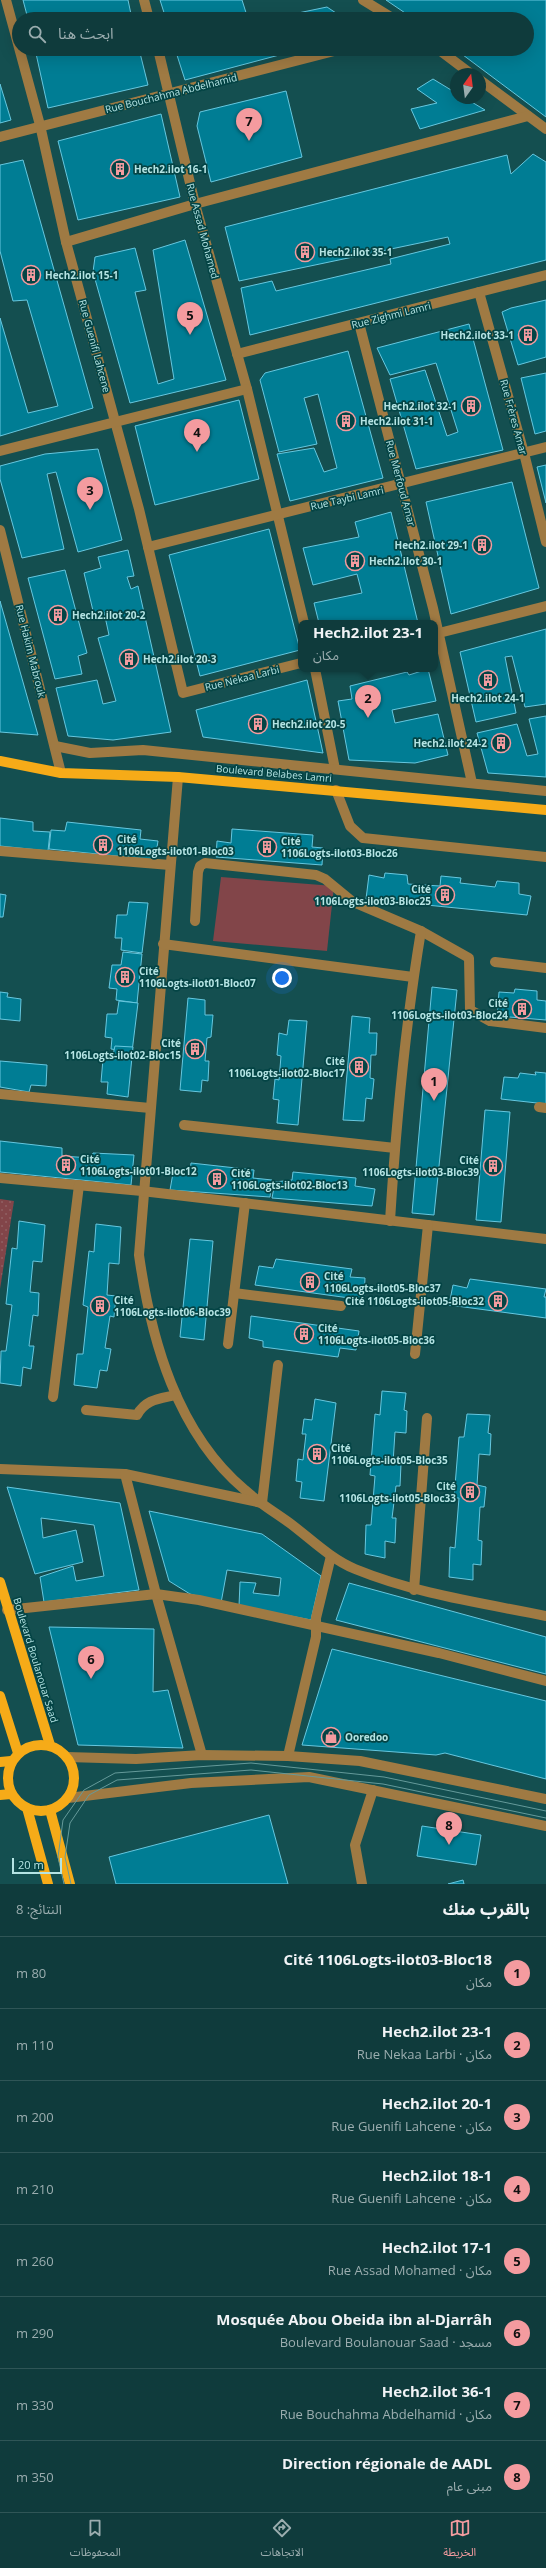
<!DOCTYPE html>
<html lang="ar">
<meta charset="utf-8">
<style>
:root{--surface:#0f3b3c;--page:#184243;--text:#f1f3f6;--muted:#9badaf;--line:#2f5556;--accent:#f49b9f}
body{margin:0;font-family:"Open Sans","Noto Sans Arabic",sans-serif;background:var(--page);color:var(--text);direction:rtl}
.compass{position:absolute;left:450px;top:68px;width:36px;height:36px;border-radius:50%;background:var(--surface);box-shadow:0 4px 16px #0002;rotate:14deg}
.scale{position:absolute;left:12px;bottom:10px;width:50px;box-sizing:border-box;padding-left:4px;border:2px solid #b5e4e4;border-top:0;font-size:11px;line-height:14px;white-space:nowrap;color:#b5e4e4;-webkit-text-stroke:3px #044445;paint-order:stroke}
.you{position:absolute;left:282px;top:978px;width:14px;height:14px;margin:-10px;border:3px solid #fff;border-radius:50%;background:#1a73e8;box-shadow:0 0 0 6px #1a73e833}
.badge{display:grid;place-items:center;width:26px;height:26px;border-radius:50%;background:var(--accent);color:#111;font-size:13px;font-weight:700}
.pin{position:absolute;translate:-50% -33px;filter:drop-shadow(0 1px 2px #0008)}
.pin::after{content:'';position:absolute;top:21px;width:14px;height:12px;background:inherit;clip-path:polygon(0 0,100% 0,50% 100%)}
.popup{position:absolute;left:298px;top:620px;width:140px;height:52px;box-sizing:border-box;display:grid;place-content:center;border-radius:8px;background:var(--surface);filter:drop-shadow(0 1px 3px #0005);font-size:13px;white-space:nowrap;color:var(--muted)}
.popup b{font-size:15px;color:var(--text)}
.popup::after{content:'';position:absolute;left:50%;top:100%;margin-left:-8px;border:8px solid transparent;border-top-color:var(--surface)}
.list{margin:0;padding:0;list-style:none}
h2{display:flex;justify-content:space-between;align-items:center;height:52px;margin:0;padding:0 16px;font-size:17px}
h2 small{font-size:13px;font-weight:400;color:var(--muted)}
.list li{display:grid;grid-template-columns:26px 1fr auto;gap:12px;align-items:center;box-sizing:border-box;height:72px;padding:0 16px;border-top:1px solid var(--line)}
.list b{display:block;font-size:15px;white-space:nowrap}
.list p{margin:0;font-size:13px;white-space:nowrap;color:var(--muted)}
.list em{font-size:13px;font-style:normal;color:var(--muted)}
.icon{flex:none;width:22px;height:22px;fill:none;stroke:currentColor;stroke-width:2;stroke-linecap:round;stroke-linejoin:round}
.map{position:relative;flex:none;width:546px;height:1884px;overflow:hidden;direction:ltr}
.search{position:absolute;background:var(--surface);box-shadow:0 4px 16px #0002;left:12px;right:12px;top:12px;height:44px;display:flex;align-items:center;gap:10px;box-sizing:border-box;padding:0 14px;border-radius:22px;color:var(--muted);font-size:15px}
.sheet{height:628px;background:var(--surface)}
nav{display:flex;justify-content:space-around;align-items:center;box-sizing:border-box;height:56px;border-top:1px solid var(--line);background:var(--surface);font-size:11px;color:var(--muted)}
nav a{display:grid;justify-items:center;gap:2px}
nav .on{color:var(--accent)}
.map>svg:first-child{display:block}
.park{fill:url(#park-dots)}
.pitch{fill:#824549}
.building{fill:#007d94;stroke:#66c7df}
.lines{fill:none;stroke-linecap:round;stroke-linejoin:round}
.minor{stroke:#9f7a43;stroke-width:10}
.major{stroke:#f6ab18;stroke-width:10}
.tram{stroke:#659a9a;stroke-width:1}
.labels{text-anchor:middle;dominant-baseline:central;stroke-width:3.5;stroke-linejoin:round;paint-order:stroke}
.street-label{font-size:10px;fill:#b5e4e4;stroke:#044445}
.poi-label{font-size:10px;font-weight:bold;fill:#b5e4e4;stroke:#044445;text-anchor:start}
</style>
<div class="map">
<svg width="546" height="1884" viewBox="0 0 546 1884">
<defs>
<pattern id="park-dots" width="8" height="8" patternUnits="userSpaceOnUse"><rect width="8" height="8" fill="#824549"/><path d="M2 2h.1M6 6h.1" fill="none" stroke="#916063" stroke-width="1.8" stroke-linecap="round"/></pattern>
</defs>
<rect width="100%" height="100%" fill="#144f50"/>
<polygon class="park" points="0,1199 14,1201 0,1289"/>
<polygon class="pitch" points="221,877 334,886 327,951 213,941"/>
<g class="building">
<polygon points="23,0 128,0 132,19 28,19"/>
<polygon points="160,0 242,0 248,19 166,19"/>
<polygon points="386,0 546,0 546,117 455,49 527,49 527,19 414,19"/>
<polygon points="327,7 345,19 269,19"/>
<polygon points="35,49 139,49 148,85 48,108"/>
<polygon points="175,49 302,49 185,80"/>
<polygon points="433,79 456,93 456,98 465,98 485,110 420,129 411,109 437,103 417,89"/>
<polygon points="0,84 11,120 0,123"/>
<polygon points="286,91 302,157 211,182 197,126 200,112"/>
<polygon points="161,114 180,197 78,220 58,141"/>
<polygon points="533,154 546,162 546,260 250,335 241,288 272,281 276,291 391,264 390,259 450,244 448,237 239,281 225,227 507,155 511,174"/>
<polygon points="23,160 93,408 0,436 0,318 28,413 58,406 27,300 13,301 0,251 0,165"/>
<polygon points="185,240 226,380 130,403 93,272 95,257 135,248 146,290 135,292 158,384 174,379 153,250"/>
<polygon points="546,300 546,357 518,365 502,312 511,308"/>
<polygon points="469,324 503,450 416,469 390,379 425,370 447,436 458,432 436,363 390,375 377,348"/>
<polygon points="348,351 383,478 290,501 277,454 314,448 324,472 337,468 318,394 304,398 317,444 279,452 260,380 265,373"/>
<polygon points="546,373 546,431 535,434 521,378"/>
<polygon points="239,400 259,479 155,505 135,426"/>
<polygon points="98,449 122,540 78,552 56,472 47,474 64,549 22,558 0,479 0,466 45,454"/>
<polygon points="546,465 546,503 537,467"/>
<polygon points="512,482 539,588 451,614 426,502"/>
<polygon points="391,512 418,623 319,623 314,603 362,593 357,574 313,585 303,548 359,537 355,522"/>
<polygon points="269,529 300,650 200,676 169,555"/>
<polygon points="128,550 134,576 127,577 131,589 138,586 171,732 113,740 68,736 56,688 97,680 103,704 116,701 98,638 109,635 104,612 94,615 84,573 101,568 98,557"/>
<polygon points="65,570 87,653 78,656 82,674 55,679 28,578"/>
<polygon points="0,601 38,735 0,732"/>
<polygon points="546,629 546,704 525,707 512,656 505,657 516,713 476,722 460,652"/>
<polygon points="428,669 436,701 392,710 395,723 438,714 448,755 415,763 349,760 338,701 352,699 350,686 407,672 409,675"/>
<polygon points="307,680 323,753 203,737 196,710"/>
<polygon points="546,716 546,777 488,773 477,733 517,724 527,756 538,754 529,719"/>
<polygon points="0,818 33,822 33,831 50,832 48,851 0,846"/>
<polygon points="67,822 141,830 140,839 158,841 155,860 49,849 51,830 65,831"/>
<polygon points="232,829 313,835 312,847 323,848 322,865 216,857 217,841 231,843"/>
<polygon points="385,873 407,875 408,884 440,886 441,876 461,878 460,883 495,887 497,881 519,883 519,894 531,896 527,915 366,899 369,875 384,878"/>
<polygon points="0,894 6,895 3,917 0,917"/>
<polygon points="129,902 148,903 142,953 121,950 122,938 115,938 117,915 127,915"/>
<polygon points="123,952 142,954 137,1003 116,1000 117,989 109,988 112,965 121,965"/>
<polygon points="432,987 457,990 434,1215 412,1213"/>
<polygon points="515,989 537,991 537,1000 546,1001 546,1020 497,1016 499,992 514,993"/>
<polygon points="0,992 8,993 7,997 21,999 20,1021 0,1019"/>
<polygon points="188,998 205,1000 205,1015 213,1015 211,1037 207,1038 205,1061 209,1061 208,1081 202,1080 201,1092 180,1090"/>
<polygon points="119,1001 138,1003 132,1052 111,1049 112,1038 105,1037 107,1014 117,1014"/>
<polygon points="352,1016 370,1018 369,1033 377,1033 376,1055 371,1055 370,1078 374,1079 372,1099 366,1098 364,1121 343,1120"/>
<polygon points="289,1020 307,1021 298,1125 277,1123 279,1100 273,1099 275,1079 279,1080 281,1056 277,1055 279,1033 287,1035"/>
<polygon points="115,1046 133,1047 128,1097 107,1094 108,1082 101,1082 103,1059 112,1059"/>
<polygon points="0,1061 47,1065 46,1086 31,1085 29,1092 0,1087"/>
<polygon points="535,1072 546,1073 546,1104 501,1099 504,1077 518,1078 520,1073 536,1075"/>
<polygon points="485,1110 510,1112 501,1222 476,1220"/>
<polygon points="0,1141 62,1148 62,1156 91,1158 93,1153 134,1155 131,1185 0,1172"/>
<polygon points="191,1163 254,1170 253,1178 272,1180 270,1197 170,1190 173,1173 190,1172"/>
<polygon points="293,1172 356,1178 355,1186 375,1189 372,1206 272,1198 275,1182 292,1180"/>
<polygon points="19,1221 45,1225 42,1262 33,1261 30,1292 39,1293 38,1316 33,1315 29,1346 34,1346 31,1369 23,1367 21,1386 0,1383 1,1351 6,1351 12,1305 6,1304 12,1248 17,1249"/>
<polygon points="96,1224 121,1227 119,1264 109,1263 107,1295 116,1296 114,1317 110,1316 105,1348 111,1349 107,1371 100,1370 97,1388 74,1385 77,1354 83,1354 88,1307 83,1305 89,1251 94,1252"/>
<polygon points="190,1239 213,1241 204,1340 180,1337"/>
<polygon points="276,1259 352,1269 350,1277 365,1278 364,1300 255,1285 259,1266 273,1268"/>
<polygon points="470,1279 546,1289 544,1297 546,1297 546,1318 449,1305 453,1285 467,1288"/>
<polygon points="251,1316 359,1331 356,1350 340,1348 338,1357 263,1347 263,1341 249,1338"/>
<polygon points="382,1391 406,1393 404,1410 407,1411 406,1433 395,1432 393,1463 401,1464 400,1486 396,1486 392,1518 396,1518 395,1543 385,1541 385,1558 365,1554 366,1525 371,1525 375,1476 370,1475 375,1414 380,1415"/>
<polygon points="315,1399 336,1403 324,1501 300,1498 302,1482 296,1481 298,1459 303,1460 306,1434 302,1434 304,1419 312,1420"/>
<polygon points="467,1414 490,1415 488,1433 491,1434 490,1455 479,1454 477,1485 486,1487 484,1507 480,1507 478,1540 482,1541 481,1565 473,1564 473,1580 449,1577 450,1547 455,1548 459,1498 454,1498 459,1437 464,1437"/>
<polygon points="7,1487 120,1503 139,1590 44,1602 40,1577 73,1566 76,1581 104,1576 94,1525 41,1518 43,1538 76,1530 83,1562 35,1574"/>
<polygon points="149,1511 262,1534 321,1576 311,1620 239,1606 240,1582 256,1583 253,1593 279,1596 281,1578 227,1570 221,1603 190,1594 169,1581"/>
<polygon points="349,1583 546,1637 546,1674 336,1620"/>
<polygon points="49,1627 154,1629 153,1692 168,1690 183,1748 78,1745"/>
<polygon points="332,1649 546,1701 546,1779 445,1753 436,1755 302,1745"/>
<polygon points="269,1815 288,1884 116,1884 109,1857"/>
<polygon points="422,1826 481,1835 476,1865 417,1856"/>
<polygon points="463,1880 464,1884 448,1884"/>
</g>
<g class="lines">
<g class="minor">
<polyline points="6,0 40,125 66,242 139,509 183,693 301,663"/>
<polyline points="144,0 149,19"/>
<polyline points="363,0 394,19"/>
<polyline points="158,49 195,204 247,389 304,623"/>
<polyline points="438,49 471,74"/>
<polyline points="480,80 546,129"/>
<polyline points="0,137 342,49"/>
<polyline points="66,242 195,204 528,116"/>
<polyline points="479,292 524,453 546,542"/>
<polyline points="359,323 433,608 472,783"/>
<polyline points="237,354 546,275"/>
<polyline points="0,451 247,389"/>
<polyline points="0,530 61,773"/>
<polyline points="148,547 546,447"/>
<polyline points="435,634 546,606"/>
<polyline points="315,669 335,769"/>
<polyline points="55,746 90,753 143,750 546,791"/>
<path d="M 178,777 L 139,1255 C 151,1340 177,1433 245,1490 C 259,1503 276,1513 291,1524 C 312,1540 331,1559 355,1569 C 416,1594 482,1603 546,1616"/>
<polyline points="336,790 350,826 363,838 546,857"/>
<polyline points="0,851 170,865"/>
<polyline points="195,921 198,872 200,866 205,863 316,875 325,879 353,902 421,931 469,958 470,1010 490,1021 546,1028"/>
<polyline points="163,944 413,977"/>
<polyline points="495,962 546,968"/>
<polyline points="0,1094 150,1108"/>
<polyline points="539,1107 546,1108"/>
<polyline points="184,1125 395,1148"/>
<polyline points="0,1178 142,1191 546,1239"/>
<path d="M 390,1221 C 396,1124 405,1027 421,931"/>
<polyline points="234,1293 341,1306"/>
<polyline points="228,1344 245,1203"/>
<polyline points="415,1354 428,1225"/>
<polyline points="53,1397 79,1185"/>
<path d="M 86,1410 L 137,1415 C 146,1399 159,1399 176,1395"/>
<polyline points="0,1469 125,1474 262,1503 278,1365"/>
<polyline points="125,1474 156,1594 202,1755"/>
<polyline points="414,1590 427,1418"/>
<polyline points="7,1610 156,1594 199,1600 439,1653 546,1681"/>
<polyline points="288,1756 316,1637 316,1618 331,1556"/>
<polyline points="67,1757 136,1759 202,1755 288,1756 360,1761 546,1799"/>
<polyline points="68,1798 191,1783 309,1777 546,1826"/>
<polyline points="362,1884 355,1845 373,1790"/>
</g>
<g class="major">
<polyline points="0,761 61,773 178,777 546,810"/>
<polyline points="0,1582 50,1745"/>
<polyline points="0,1696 18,1753"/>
<circle cx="41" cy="1778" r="33"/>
<polyline points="0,1762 11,1761"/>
<polyline points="0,1795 11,1794"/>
<polyline points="27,1808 48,1884"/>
<polyline points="50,1810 70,1884"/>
</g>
<g class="tram">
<polyline points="64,1884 58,1857 63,1820 84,1790 115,1773 251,1763 384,1777 546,1811"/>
<polyline points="71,1884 65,1857 70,1823 89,1795 117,1780 251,1770 383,1784 546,1818"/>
</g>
</g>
<defs>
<symbol id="building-ring" viewBox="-11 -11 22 22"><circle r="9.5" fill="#044445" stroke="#f49b9f" stroke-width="1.5"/><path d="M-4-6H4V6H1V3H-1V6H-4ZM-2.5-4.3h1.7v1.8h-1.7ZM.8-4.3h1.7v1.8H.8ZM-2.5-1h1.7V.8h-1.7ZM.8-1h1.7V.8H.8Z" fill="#f49b9f"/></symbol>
<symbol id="shop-ring" viewBox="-11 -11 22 22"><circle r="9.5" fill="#044445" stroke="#f49b9f" stroke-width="1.5"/><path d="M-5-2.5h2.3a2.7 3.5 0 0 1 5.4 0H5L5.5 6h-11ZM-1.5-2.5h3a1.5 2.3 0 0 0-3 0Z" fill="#f49b9f"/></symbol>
</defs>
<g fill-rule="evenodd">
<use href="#building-ring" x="109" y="158" width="22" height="22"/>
<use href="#building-ring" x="294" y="241" width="22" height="22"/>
<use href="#building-ring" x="20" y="264" width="22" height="22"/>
<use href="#building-ring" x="517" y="324" width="22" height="22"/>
<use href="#building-ring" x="460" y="395" width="22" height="22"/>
<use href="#building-ring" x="335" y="410" width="22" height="22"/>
<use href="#building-ring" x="471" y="534" width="22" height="22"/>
<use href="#building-ring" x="344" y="550" width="22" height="22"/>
<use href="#building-ring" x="47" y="604" width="22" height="22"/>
<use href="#building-ring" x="118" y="648" width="22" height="22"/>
<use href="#building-ring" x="477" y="669" width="22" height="22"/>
<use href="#building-ring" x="247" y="713" width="22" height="22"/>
<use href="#building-ring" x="490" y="732" width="22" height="22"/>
<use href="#building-ring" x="92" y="834" width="22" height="22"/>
<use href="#building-ring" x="256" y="836" width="22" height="22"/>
<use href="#building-ring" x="434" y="884" width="22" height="22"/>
<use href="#building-ring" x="114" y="966" width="22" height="22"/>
<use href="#building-ring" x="511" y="998" width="22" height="22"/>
<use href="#building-ring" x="184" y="1038" width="22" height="22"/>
<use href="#building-ring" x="348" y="1056" width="22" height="22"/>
<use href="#building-ring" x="55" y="1154" width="22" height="22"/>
<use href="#building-ring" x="482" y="1155" width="22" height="22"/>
<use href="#building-ring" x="206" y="1168" width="22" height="22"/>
<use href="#building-ring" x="299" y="1271" width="22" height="22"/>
<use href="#building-ring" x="487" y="1290" width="22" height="22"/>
<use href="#building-ring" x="89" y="1295" width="22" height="22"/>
<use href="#building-ring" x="293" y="1323" width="22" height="22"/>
<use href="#building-ring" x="306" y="1443" width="22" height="22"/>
<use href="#building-ring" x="459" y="1481" width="22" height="22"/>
<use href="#shop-ring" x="320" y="1726" width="22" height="22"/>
</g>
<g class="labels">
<g class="street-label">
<text transform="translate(171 93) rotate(-14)">Rue Bouchahma Abdelhamid</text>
<text transform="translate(203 231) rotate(75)">Rue Assad Mohamed</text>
<text transform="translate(391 315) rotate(-14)">Rue Zighmi Lamri</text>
<text transform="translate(95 346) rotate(75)">Rue Guenifi Lahcene</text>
<text transform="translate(514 417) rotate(75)">Rue Frères Amar</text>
<text transform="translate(401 483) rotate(75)">Rue Merfoud Amar</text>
<text transform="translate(347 498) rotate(-13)">Rue Taybi Lamri</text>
<text transform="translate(31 651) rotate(76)">Rue Hakim Mabrouk</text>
<text transform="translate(242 678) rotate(-14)">Rue Nekaa Larbi</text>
<text transform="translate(274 773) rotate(5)">Boulevard Belabes Lamri</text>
<text transform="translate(36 1660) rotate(73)">Boulevard Boulanouar Saad</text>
</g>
<g class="poi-label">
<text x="134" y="169">Hech2.ilot 16-1</text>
<text x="319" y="252">Hech2.ilot 35-1</text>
<text x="45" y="275">Hech2.ilot 15-1</text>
<text x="514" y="335" text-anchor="end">Hech2.ilot 33-1</text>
<text x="457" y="406" text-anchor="end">Hech2.ilot 32-1</text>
<text x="360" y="421">Hech2.ilot 31-1</text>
<text x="468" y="545" text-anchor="end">Hech2.ilot 29-1</text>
<text x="369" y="561">Hech2.ilot 30-1</text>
<text x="72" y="615">Hech2.ilot 20-2</text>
<text x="143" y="659">Hech2.ilot 20-3</text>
<text x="488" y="698" text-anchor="middle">Hech2.ilot 24-1</text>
<text x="272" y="724">Hech2.ilot 20-5</text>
<text x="487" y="743" text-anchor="end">Hech2.ilot 24-2</text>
<text x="117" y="839">Cité<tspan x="117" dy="12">1106Logts-ilot01-Bloc03</tspan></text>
<text x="281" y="841">Cité<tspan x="281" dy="12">1106Logts-ilot03-Bloc26</tspan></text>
<text x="431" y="889" text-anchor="end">Cité<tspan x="431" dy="12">1106Logts-ilot03-Bloc25</tspan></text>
<text x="139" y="971">Cité<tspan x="139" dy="12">1106Logts-ilot01-Bloc07</tspan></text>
<text x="508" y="1003" text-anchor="end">Cité<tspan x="508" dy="12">1106Logts-ilot03-Bloc24</tspan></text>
<text x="181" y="1043" text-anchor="end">Cité<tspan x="181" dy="12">1106Logts-ilot02-Bloc15</tspan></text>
<text x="345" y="1061" text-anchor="end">Cité<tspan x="345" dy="12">1106Logts-ilot02-Bloc17</tspan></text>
<text x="80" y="1159">Cité<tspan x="80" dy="12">1106Logts-ilot01-Bloc12</tspan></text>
<text x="479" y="1160" text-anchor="end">Cité<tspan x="479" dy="12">1106Logts-ilot03-Bloc39</tspan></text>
<text x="231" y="1173">Cité<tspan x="231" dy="12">1106Logts-ilot02-Bloc13</tspan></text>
<text x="324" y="1276">Cité<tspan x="324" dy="12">1106Logts-ilot05-Bloc37</tspan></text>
<text x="114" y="1300">Cité<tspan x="114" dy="12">1106Logts-ilot06-Bloc39</tspan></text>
<text x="484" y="1301" text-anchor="end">Cité 1106Logts-ilot05-Bloc32</text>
<text x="318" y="1328">Cité<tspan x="318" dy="12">1106Logts-ilot05-Bloc36</tspan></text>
<text x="331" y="1448">Cité<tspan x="331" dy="12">1106Logts-ilot05-Bloc35</tspan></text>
<text x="456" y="1486" text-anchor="end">Cité<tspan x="456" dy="12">1106Logts-ilot05-Bloc33</tspan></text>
<text x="345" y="1737">Ooredoo</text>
</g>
</g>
</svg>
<svg class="compass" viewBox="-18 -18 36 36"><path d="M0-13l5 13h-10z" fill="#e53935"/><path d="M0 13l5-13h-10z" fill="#9badaf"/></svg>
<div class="scale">20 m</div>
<div class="you"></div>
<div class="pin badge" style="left:434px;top:1101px">1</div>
<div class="pin badge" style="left:368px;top:718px">2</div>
<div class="popup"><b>Hech2.ilot 23-1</b>مكان</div>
<div class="pin badge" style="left:90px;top:510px">3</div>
<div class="pin badge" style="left:197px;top:452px">4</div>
<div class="pin badge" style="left:190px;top:335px">5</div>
<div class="pin badge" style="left:91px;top:1679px">6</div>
<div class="pin badge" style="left:249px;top:141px">7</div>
<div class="pin badge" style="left:449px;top:1845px">8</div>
<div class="search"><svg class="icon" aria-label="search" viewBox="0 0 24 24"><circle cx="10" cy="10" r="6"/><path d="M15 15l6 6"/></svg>ابحث هنا</div>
</div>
<section class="sheet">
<h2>بالقرب منك<small>النتائج: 8</small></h2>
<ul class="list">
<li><span class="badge">1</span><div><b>Cité 1106Logts-ilot03-Bloc18</b><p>مكان</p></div><em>80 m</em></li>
<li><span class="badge">2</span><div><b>Hech2.ilot 23-1</b><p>مكان · Rue Nekaa Larbi</p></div><em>110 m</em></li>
<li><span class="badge">3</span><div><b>Hech2.ilot 20-1</b><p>مكان · Rue Guenifi Lahcene</p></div><em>200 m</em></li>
<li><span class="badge">4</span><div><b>Hech2.ilot 18-1</b><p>مكان · Rue Guenifi Lahcene</p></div><em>210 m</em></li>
<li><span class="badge">5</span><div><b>Hech2.ilot 17-1</b><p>مكان · Rue Assad Mohamed</p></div><em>260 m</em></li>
<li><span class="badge">6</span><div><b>Mosquée Abou Obeida ibn al-Djarrâh</b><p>مسجد · Boulevard Boulanouar Saad</p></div><em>290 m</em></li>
<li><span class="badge">7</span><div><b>Hech2.ilot 36-1</b><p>مكان · Rue Bouchahma Abdelhamid</p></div><em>330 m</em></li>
<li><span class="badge">8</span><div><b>Direction régionale de AADL</b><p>مبنى عام</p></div><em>350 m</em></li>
</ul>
</section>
<nav>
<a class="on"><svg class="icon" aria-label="map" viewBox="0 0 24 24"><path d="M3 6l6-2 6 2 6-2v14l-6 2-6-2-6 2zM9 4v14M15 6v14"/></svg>الخريطة</a>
<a><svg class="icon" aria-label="directions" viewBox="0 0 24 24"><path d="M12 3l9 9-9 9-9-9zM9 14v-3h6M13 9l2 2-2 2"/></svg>الاتجاهات</a>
<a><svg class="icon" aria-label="saved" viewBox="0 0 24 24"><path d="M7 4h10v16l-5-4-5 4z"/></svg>المحفوظات</a>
</nav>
